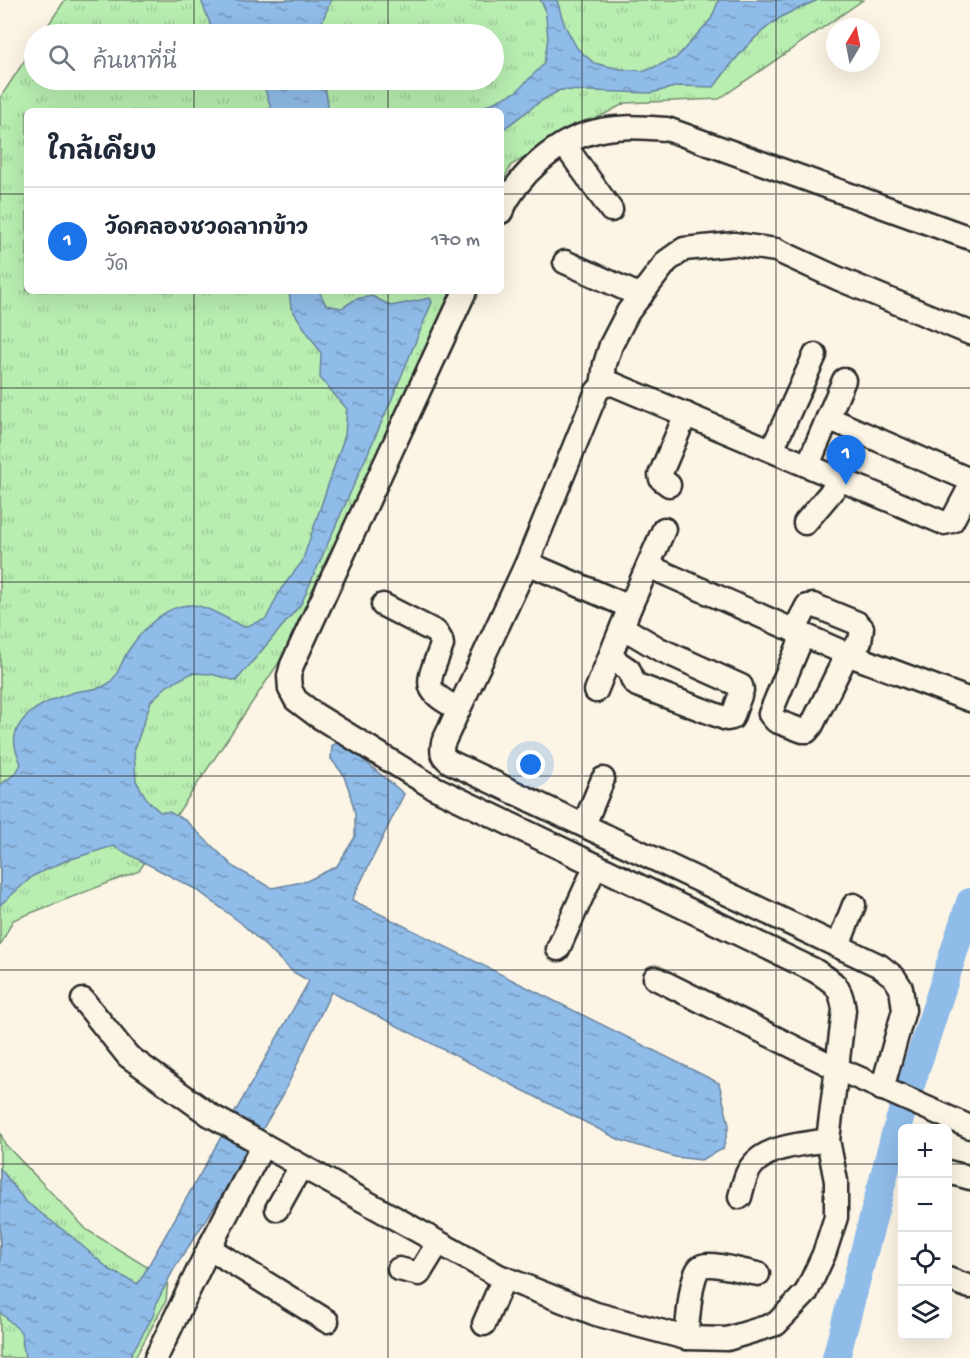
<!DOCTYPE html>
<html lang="th">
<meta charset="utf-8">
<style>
:root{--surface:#fff;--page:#f6f6f7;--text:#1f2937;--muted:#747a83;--line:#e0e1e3;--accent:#1a73e8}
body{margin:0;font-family:"Gochi Hand","Playpen Sans Thai",sans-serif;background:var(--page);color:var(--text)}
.controls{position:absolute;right:18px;bottom:18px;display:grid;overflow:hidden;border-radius:9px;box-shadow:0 6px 24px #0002}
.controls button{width:54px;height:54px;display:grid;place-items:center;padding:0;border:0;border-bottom:2px solid var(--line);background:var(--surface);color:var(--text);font:30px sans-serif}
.compass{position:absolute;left:826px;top:18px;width:54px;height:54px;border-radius:50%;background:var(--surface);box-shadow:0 6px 24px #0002;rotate:10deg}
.you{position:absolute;left:531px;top:765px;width:21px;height:21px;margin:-15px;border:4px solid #fff;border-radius:50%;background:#1a73e8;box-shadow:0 0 0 9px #1a73e833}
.badge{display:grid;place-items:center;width:39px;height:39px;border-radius:50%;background:var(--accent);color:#fff;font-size:20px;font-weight:700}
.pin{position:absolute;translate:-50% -50px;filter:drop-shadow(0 2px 3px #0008)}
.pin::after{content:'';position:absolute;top:32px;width:21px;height:18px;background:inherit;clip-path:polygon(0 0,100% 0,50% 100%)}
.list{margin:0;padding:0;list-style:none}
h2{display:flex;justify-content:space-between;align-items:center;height:78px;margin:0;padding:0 24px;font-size:26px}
h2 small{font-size:20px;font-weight:400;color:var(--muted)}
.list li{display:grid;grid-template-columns:39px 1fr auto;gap:18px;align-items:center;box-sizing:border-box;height:108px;padding:0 24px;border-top:2px solid var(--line)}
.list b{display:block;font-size:22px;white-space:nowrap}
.list p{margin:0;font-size:20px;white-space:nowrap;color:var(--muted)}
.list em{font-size:20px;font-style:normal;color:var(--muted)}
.icon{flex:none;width:33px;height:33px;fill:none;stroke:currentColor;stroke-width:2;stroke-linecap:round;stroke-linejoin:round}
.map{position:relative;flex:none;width:970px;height:1358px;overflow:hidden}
.search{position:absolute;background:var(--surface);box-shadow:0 6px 24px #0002;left:24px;top:24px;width:480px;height:66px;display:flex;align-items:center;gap:15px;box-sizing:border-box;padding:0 21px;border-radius:33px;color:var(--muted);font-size:22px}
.panel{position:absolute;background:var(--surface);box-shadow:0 6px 24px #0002;left:24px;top:108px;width:480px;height:186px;border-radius:9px}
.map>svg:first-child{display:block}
.grass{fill:url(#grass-tufts);stroke:#728c6e;stroke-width:1.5}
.water{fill:url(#water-ripples);stroke:#68829d;stroke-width:1.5}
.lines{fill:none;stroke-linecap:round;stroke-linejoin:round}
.river{stroke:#90bce9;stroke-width:28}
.minor-casing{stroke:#2b2b2b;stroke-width:27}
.minor{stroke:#fcf5e5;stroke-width:22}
.grid{fill:none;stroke:#2b2b2b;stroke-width:1.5;stroke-opacity:0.55}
</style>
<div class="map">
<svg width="970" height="1358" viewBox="0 0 970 1358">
<defs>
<pattern id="grass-tufts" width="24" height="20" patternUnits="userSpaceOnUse" patternTransform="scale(1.5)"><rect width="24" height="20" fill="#b8eeb0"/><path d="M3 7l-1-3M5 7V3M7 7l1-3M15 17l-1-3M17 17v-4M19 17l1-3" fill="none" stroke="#9ecc98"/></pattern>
<pattern id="water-ripples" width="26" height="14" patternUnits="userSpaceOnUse" patternTransform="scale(1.5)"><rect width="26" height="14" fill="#90bce9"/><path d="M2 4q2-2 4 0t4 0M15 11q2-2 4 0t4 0" fill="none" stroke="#7699bd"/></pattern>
</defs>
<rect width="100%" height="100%" fill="#fcf5e5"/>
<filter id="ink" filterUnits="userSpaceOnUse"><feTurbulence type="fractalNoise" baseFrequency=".0167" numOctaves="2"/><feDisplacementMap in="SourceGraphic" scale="12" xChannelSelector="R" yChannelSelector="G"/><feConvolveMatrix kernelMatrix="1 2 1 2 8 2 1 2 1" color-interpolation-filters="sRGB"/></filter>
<g filter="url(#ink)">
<g class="grass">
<polygon points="65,0 863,0 719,99 625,103 511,165 501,186 501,111 27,111 27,291 453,291 294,640 139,871 13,920 0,946 0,98 34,46 34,80 494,80 494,34 42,34"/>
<polygon points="0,1132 5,1144 87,1230 168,1280 166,1301 135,1358 0,1358"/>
</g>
<g class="water">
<polygon points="201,0 331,0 319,29 319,34 219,34 212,29"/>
<path d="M 540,0 L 557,0 L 564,24 L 577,48 L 594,63 L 620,69 L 645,71 L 676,58 L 711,19 L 719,0 L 818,0 C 807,5 794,10 783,16 C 755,33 733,61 714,87 L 679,86 L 651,93 L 560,90 L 541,101 L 501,131 L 501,111 L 475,111 L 516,92 L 544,64 L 548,38 L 545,8 Z"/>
<polygon points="262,80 324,80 329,111 272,111"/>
<path d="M 289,291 L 319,291 L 326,305 L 342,308 L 356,299 L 372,296 L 391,306 L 430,298 L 432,302 L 391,401 L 301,604 L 236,681 L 211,674 L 192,673 L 167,686 L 151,701 L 134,751 L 136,781 L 148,801 L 160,812 L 169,812 L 185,820 L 235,868 L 272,888 L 307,881 L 337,866 L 355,837 L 355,813 L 349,790 L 343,774 L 331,759 L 332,745 L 339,743 L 349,748 L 404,794 L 352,900 L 719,1083 L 729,1125 L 723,1149 L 701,1160 L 675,1157 L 620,1140 L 331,992 L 283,1095 L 235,1175 L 174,1269 L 157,1302 L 153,1316 L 129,1358 L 25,1358 L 21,1332 L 0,1312 L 0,1168 L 25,1201 L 71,1236 L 110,1270 L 138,1284 L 309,981 L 293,972 L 241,923 L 197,890 L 113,846 L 65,861 L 33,876 L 0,905 L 0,785 L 16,773 L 21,764 C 17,754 12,743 16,732 C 24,709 54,698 75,692 C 85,690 98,690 106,685 C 118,678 121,662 128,651 C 143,628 172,597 202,607 C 216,611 230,621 244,627 L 266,619 L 281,589 L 302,562 L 345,435 L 347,409 L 320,378 L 321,353 L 291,308 Z"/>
</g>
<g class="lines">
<polyline class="river" points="836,1358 895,1134 970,902"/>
<defs>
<g id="minor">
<polyline points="564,144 611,210"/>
<path d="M 501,212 C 518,175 556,140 597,131 C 619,125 644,128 667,129 L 970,238"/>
<polyline points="565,262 641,296"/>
<polyline points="602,386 613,384 944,523 952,521 970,487"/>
<polyline points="828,418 970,480"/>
<polyline points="772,450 815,355"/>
<polyline points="808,465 844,380"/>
<polyline points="669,485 661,479 660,475 686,414"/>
<polyline points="805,523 842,479"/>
<polyline points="527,563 630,607"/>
<polyline points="648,566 847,654 970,700"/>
<path d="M 383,605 L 436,632 L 441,640 L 442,645 C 428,683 419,689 459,709"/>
<polyline points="794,631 807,606 813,605 857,623 862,628 860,642 847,654 812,725 807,731 803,731 776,721 770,714 803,635"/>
<polyline points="610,657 629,670 633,681 637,685 727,719 732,718 742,690 741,686 659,649 622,627"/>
<polyline points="596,691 630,607 664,529"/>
<polyline points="584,825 603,779"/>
<polyline points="838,946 854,905"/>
<polyline points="558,949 596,865"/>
<polyline points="655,978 836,1068 970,1127"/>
<path d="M 83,1000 L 128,1056 L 210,1115 L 499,1276 L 596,1314 L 686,1338 L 727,1339 L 776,1324 L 806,1293 L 824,1254 L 836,1217 L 836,1181 L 828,1140 L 844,1010 C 841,986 834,982 814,970 L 431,786 L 316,715 L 296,700 L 290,689 L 289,676 L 292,665 L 465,291"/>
<path d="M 882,1089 L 904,1010 L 901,988 L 894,977 L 880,966 L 450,762 C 442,756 441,753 443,743 L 527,563 L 597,391 L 602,386 L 605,364 L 611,345 L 628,312 L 667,261 L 684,249 L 734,244 L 776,250 L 837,278 L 970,333"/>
<polyline points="948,1172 970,1178"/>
<path d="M 740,1197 C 742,1189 744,1181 747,1174 C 760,1145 801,1145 828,1140"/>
<polyline points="277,1209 301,1166"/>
<polyline points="209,1248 327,1321"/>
<polyline points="399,1269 419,1274 438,1243"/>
<polyline points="948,1279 970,1287"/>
<polyline points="484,1324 504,1278"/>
<path d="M 686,1338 C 688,1325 690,1270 702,1266 C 714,1262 745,1272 758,1274"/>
<polyline points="156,1358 209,1248 263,1145"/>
</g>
</defs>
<use href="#minor" class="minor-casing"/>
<use href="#minor" class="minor"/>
</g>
</g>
<path class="grid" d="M 194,0 L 194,34M 388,0 L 388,34M 582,0 L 582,1358M 776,0 L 776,1358M 194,80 L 194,111M 388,80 L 388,111M 0,194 L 27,194M 501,194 L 970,194M 194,291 L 194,1358M 388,291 L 388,1358M 0,388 L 970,388M 0,582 L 970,582M 0,776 L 970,776M 0,970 L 970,970M 0,1164 L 902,1164M 948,1164 L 970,1164"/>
</svg>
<div class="controls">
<button>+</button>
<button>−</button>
<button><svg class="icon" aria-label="locate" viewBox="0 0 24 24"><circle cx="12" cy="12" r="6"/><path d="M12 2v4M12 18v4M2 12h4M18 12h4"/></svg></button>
<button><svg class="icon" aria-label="layers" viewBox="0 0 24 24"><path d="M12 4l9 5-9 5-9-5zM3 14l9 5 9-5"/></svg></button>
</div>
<svg class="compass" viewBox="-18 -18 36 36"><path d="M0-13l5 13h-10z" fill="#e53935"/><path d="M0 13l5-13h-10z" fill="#747a83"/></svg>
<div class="you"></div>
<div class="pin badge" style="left:846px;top:485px">1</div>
<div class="search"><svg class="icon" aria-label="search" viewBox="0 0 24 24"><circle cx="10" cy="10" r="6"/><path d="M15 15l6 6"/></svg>ค้นหาที่นี่</div>
<section class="panel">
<h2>ใกล้เคียง<small></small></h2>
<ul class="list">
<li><span class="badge">1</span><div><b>วัดคลองชวดลากข้าว</b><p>วัด</p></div><em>170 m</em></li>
</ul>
</section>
</div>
